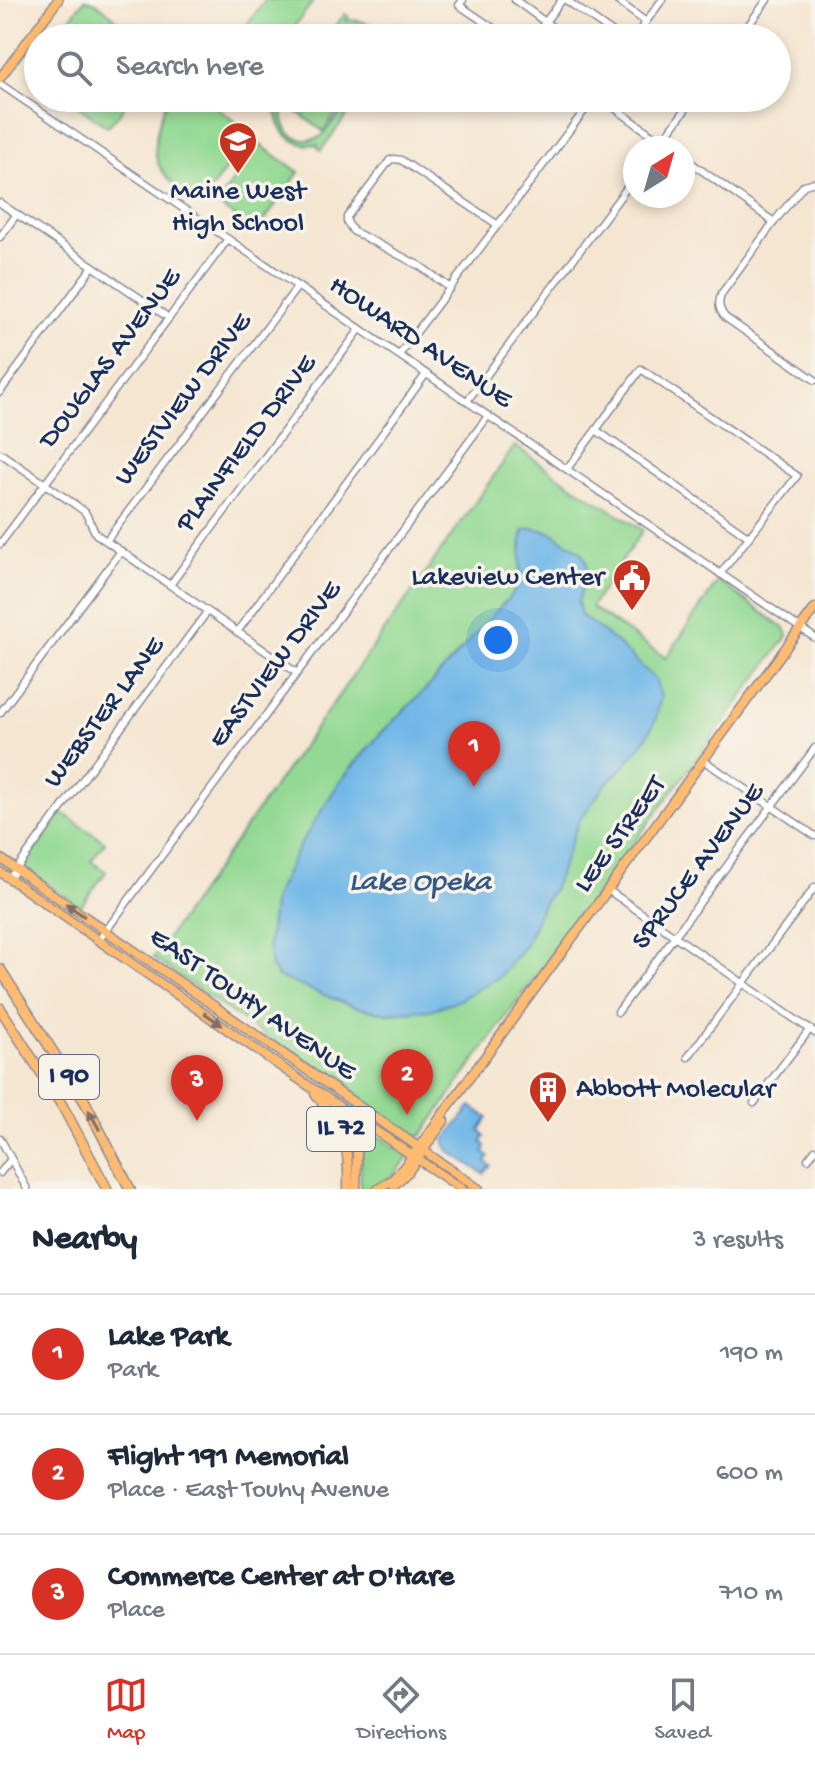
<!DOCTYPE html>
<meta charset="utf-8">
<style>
:root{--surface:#fff;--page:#f6f6f7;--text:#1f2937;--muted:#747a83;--line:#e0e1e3;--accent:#d93025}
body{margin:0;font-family:"Gochi Hand",sans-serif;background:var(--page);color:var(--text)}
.compass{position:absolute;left:623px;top:136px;width:72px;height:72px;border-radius:50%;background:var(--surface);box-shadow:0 4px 12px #0003;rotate:37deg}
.you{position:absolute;left:498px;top:640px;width:28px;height:28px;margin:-20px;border:6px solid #fff;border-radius:50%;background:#1a73e8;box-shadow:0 0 0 12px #1a73e833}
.badge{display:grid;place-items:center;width:52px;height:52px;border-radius:50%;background:var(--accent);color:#fff;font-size:26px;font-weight:700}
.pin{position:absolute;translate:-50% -66px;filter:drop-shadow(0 2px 4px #0008)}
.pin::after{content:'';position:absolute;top:42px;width:28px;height:24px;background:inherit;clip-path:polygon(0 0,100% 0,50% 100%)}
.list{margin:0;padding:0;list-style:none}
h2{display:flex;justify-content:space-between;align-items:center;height:104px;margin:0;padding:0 32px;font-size:34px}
h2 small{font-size:26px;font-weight:400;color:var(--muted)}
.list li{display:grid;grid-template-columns:52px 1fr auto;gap:24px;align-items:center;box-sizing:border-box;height:120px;padding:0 32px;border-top:2px solid var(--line)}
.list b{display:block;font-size:30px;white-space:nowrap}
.list p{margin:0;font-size:26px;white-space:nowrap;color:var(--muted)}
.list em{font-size:26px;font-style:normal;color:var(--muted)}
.icon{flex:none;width:44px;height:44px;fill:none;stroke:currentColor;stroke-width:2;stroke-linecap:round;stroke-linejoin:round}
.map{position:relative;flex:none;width:815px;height:1189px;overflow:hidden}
.search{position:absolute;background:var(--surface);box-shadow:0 4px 12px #0003;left:24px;right:24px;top:24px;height:88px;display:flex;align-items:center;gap:20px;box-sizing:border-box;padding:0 28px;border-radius:44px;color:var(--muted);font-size:30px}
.sheet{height:464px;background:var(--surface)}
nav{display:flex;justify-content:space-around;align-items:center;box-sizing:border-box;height:112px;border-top:2px solid var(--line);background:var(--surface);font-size:22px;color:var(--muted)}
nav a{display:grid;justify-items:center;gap:4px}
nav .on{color:var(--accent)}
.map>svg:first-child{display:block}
.green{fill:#93d993;stroke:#578478;stroke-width:2}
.water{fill:#70b7e8;stroke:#4673a3;stroke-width:2}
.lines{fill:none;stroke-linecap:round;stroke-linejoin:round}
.minor-casing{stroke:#888a98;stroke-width:9}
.major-casing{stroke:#888a98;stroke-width:11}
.highway-casing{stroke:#888a98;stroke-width:12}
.minor{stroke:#fff;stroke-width:6}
.major{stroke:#ffbb71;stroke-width:8}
.highway{stroke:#ffbb71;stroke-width:9}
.oneway{fill:#826e67}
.labels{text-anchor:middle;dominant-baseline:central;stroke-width:7;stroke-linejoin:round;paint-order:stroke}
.shield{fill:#f7f3e8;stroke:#5d6a87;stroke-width:2}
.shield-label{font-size:26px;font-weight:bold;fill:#1b2f5e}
.poi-label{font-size:28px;fill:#1b2f5e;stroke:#f7f3e8}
.street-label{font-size:28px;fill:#1b2f5e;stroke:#f7f3e8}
.water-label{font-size:30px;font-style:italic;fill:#355887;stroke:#f7f3e8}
</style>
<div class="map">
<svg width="815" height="1189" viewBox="0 0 815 1189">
<rect width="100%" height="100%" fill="#f7f3e8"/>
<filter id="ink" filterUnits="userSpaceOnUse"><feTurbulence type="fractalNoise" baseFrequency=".0125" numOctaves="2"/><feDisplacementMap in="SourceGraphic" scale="16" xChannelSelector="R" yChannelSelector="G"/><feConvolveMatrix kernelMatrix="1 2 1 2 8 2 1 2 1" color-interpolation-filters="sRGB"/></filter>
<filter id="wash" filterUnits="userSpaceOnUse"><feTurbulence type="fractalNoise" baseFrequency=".006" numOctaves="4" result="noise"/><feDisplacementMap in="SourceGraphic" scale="32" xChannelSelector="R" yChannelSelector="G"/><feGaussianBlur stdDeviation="1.8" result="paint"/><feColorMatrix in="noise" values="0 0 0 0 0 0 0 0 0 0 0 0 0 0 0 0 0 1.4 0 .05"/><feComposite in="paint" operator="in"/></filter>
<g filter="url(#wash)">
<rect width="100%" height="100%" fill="#f5e6d1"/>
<g class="green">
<path d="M 84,0 C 102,0 121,24 130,38 L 55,38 Z"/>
<polygon points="265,0 314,0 286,38 237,38"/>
<path d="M 345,14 L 349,17 L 346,21 C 363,19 375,24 384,38 L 377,38 C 364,22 346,22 333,38 L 326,38 Z"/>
<polygon points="66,98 129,98 118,116 107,127"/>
<path d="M 169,98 L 204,98 L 247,130 L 248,139 L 200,204 C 185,193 167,182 159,165 C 150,148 160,114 169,98 Z"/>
<path d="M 282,98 L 288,98 C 272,124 295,150 322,136 L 353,98 L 360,98 L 321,150 L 317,147 L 318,144 C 296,147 280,136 277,114 L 273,110 Z"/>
<polygon points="293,98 348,98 323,131 288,105"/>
<polygon points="259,144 299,172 256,232 217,204"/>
<polygon points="515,446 576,488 643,530 591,607 666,658 718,581 785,629 788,635 527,987 422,1135 414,1137 404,1133 153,958"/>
<polygon points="62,813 105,842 91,861 106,872 80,907 25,868 25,863"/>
<path d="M 326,1101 L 356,1119 L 354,1189 L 350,1189 C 353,1145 349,1138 326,1101 Z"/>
<path d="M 363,1126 L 409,1156 C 397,1173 382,1189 360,1189 Z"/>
</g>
<g class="water">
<polygon points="532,528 551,532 581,552 586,560 588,570 578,602 581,615 617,643 655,679 661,696 656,719 645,740 623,768 606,784 579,821 554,888 543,904 525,946 499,977 457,1001 430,1010 387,1013 354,1007 278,977 271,967 268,945 274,898 298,848 339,783 353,766 382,732 426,689 514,592 520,573 522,534 524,533 523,530"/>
<polygon points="471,1106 488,1118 480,1130 485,1136 482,1142 486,1146 484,1152 489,1156 486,1162 491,1166 484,1174 449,1151 445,1143 445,1140"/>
</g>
</g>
<g filter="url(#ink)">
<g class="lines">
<defs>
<g id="minor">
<polyline points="463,0 459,5 508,38"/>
<polyline points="515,0 567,38"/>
<polyline points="566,0 620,38"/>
<polyline points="616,0 646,22"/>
<polyline points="533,38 562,0"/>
<polyline points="634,38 662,0"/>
<polyline points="640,38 643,33"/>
<polyline points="739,38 767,0"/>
<polyline points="0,84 815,638"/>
<polyline points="601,98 670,148"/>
<polyline points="657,148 694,98"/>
<polyline points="683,157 774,222"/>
<path d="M 815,182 L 804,185 L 774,222 L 722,293 C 717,303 719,311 726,318 L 815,380"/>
<polyline points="0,203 169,318"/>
<polyline points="0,237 17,214"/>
<polyline points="450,288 420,266 353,231 347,222 347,217 390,160 394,159 401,160 498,225"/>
<polyline points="399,355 594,98"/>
<polyline points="0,392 93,266"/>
<polyline points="467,401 635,177"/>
<polyline points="596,430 749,537"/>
<polyline points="0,453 77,506 85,512 96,534 297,673"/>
<polyline points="567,469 641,369 797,476 720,574"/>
<polyline points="106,541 298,286"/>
<polyline points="0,544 228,239"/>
<polyline points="170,585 360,329"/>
<polyline points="237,632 426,374"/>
<polyline points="0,713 121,551"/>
<polyline points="703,760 815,836"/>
<polyline points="9,879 207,612"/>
<polyline points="608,890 815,1033"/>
<polyline points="99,940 488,416"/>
<polyline points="618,1012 815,748"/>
<polyline points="688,1057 815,887"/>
<polyline points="754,1103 810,1029"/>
<polyline points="0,1138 27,1189"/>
<polyline points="808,1159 815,1150"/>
<polyline points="0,1173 11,1159"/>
</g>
<g id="major">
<polyline points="0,78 58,0"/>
<polyline points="0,858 479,1189"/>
<polyline points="0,872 303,1082 462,1189"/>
<path d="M 315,1094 C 346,1127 349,1144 348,1189"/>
<polyline points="394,1185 408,1172 444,1121"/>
<polyline points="356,1189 358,1116"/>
<polyline points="378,1189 393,1179 404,1167 815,608"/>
</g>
<g id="highway">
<polyline points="0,969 85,1102 130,1189"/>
<polyline points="0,1008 63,1107 107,1189"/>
</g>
</defs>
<use href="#minor" class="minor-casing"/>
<use href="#major" class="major-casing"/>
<use href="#highway" class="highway-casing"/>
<use href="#minor" class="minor"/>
<use href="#major" class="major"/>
<use href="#highway" class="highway"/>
</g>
<defs><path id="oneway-solid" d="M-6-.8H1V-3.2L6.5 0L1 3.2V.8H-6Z" transform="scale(2)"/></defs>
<g class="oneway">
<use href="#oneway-solid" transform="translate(75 910) rotate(-145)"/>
<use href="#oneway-solid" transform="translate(213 1019) rotate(35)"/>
<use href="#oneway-solid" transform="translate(94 1120) rotate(-119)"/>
</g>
</g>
<defs>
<symbol id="school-pin" viewBox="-11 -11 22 30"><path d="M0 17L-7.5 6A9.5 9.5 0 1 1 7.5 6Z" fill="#c8321e" stroke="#f7f3e8"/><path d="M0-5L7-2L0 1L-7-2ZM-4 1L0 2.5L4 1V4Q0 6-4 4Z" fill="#fff"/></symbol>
<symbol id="civic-pin" viewBox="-11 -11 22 30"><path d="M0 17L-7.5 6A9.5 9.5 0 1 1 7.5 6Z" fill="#c8321e" stroke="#f7f3e8"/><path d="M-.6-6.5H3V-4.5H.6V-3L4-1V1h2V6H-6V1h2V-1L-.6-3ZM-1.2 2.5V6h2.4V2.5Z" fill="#fff"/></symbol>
<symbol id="building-pin" viewBox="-11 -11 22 30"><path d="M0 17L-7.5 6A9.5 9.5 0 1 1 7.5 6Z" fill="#c8321e" stroke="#f7f3e8"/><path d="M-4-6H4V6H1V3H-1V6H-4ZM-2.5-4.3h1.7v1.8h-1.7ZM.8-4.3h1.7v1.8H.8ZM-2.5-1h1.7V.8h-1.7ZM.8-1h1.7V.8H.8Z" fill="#fff"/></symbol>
</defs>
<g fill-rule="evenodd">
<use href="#school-pin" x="216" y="119" width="44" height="60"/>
<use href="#civic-pin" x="610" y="556" width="44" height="60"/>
<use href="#building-pin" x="526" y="1068" width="44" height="60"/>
</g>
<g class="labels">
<g class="shield">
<rect x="39" y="1055" width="60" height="44" rx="6"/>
<rect x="307" y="1107" width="68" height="44" rx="6"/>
</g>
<g class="shield-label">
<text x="69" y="1077">I 90</text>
<text x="341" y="1129">IL 72</text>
</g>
<g class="poi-label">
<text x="238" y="192">Maine West<tspan x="238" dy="32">High School</tspan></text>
<text x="604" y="578" text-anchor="end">Lakeview Center</text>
<text x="576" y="1090" text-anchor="start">Abbott Molecular</text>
</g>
<g class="street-label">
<text transform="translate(420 343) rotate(34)">HOWARD AVENUE</text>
<text transform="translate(111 359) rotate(-53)">DOUGLAS AVENUE</text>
<text transform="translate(184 400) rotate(-53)">WESTVIEW DRIVE</text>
<text transform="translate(247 444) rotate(-53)">PLAINFIELD DRIVE</text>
<text transform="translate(276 665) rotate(-53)">EASTVIEW DRIVE</text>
<text transform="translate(105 713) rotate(-53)">WEBSTER LANE</text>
<text transform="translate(621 835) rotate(-54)">LEE STREET</text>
<text transform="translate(699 867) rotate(-53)">SPRUCE AVENUE</text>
<text transform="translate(252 1005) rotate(35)">EAST TOUHY AVENUE</text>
</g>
<g class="water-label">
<text x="420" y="883">Lake Opeka</text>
</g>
</g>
</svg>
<svg class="compass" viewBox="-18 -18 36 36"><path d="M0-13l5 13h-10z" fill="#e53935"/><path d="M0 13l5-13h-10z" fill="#747a83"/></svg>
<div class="you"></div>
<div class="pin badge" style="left:474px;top:787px">1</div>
<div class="pin badge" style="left:407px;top:1115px">2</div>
<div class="pin badge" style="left:197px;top:1121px">3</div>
<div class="search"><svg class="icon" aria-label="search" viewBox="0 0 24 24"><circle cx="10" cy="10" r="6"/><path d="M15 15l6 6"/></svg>Search here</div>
</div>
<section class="sheet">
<h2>Nearby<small>3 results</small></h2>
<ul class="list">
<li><span class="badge">1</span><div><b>Lake Park</b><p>Park</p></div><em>190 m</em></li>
<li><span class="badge">2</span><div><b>Flight 191 Memorial</b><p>Place · East Touhy Avenue</p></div><em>600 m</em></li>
<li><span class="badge">3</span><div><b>Commerce Center at O'Hare</b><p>Place</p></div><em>710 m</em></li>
</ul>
</section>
<nav>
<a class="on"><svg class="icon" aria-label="map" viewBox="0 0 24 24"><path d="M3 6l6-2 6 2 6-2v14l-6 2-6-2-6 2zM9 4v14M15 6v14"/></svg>Map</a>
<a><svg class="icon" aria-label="directions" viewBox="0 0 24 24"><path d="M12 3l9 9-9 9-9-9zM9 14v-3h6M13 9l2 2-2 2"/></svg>Directions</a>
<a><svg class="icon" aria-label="saved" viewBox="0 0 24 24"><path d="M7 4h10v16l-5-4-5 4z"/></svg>Saved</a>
</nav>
